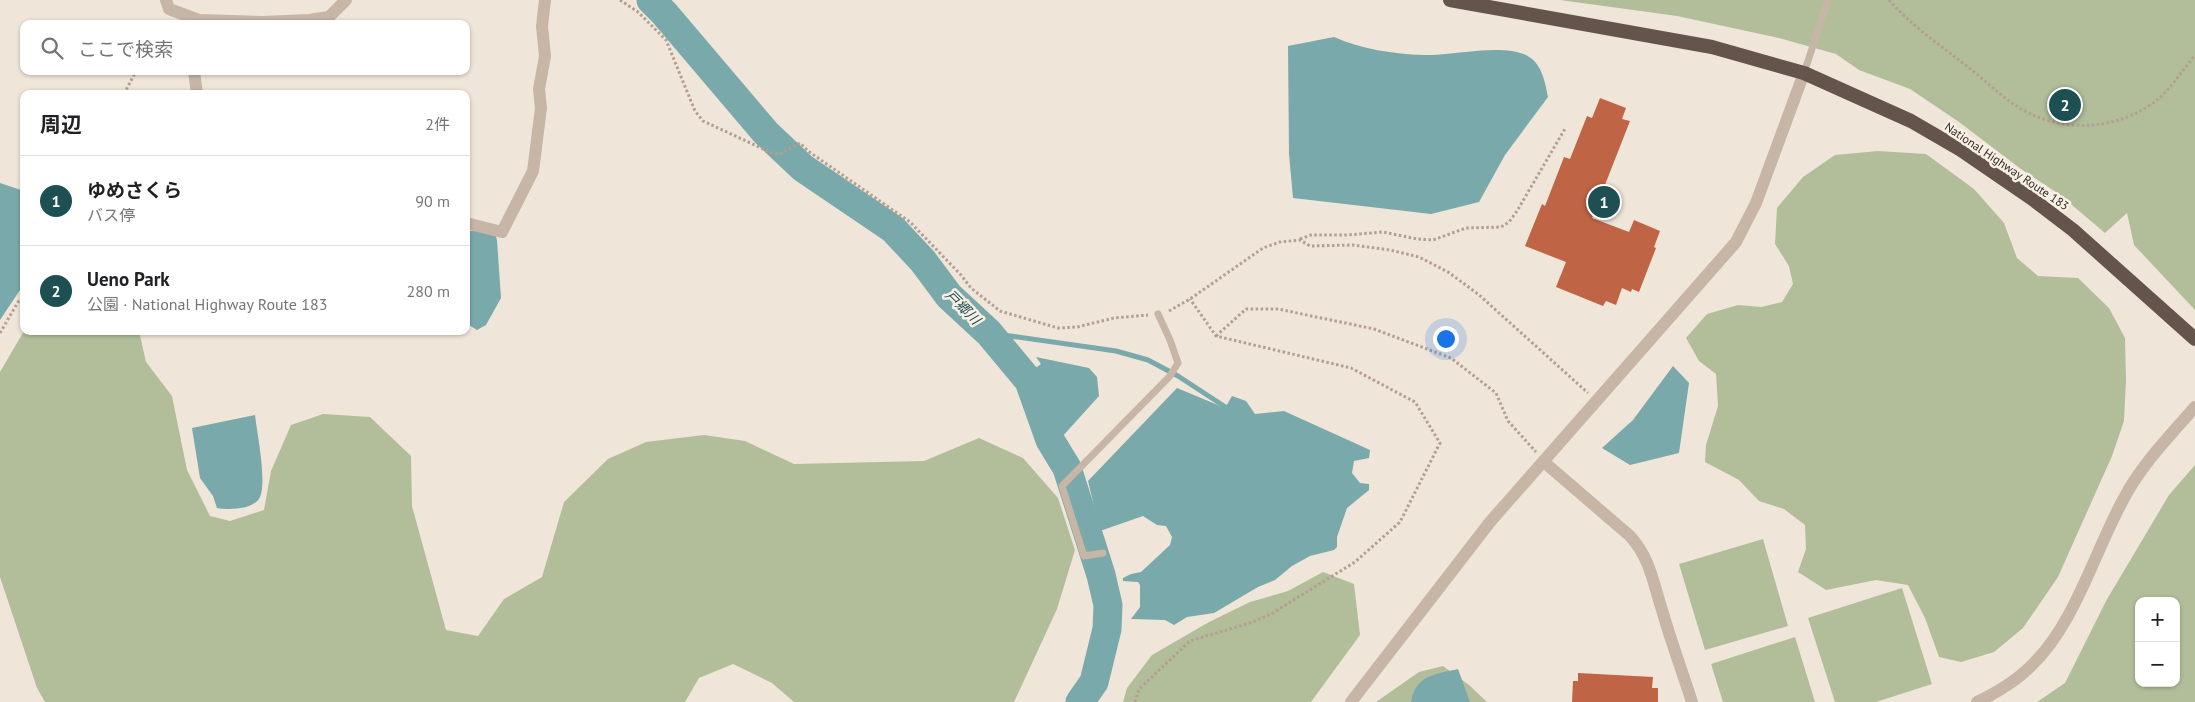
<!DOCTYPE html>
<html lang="ja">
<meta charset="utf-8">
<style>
:root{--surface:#fff;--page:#f6f6f6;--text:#202124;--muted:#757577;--line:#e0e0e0;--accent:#1e4f53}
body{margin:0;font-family:"PT Sans","Noto Sans JP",sans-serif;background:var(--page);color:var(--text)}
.controls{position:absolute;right:15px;bottom:15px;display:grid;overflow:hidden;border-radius:10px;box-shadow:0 1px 4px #0004}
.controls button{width:45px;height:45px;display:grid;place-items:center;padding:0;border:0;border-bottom:1px solid var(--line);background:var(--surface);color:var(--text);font:25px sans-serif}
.you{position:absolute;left:1445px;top:338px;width:18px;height:18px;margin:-12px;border:4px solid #fff;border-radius:50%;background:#1a73e8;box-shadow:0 0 0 8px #1a73e833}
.badge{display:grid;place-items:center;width:32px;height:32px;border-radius:50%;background:var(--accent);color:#fff;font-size:16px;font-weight:700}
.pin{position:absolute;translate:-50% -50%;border:2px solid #fff;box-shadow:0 1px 5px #0006}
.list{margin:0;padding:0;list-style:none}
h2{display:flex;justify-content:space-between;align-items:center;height:65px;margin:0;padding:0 20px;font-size:21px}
h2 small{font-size:16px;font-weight:400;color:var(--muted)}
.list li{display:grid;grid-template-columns:32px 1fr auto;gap:15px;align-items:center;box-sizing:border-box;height:90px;padding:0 20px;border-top:1px solid var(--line)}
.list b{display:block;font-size:19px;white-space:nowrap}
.list p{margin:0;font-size:16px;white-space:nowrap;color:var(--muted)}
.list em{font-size:16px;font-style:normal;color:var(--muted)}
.icon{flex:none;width:28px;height:28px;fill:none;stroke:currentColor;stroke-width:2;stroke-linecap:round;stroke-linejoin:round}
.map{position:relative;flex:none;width:2195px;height:702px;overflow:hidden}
.search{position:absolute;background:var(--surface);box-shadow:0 1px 4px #0004;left:20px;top:20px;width:450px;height:55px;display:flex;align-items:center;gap:12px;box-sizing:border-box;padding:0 18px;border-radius:10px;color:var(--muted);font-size:19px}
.panel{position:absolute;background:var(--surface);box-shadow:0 1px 4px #0004;left:20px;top:90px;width:450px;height:245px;border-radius:10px}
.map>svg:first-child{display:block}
.green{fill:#b2be9a;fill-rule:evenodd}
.water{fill:#79a9ab}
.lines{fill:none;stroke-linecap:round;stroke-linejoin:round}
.stream{stroke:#79a9ab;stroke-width:5}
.river{stroke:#79a9ab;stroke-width:29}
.building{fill:#c06446}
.path{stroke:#b39f90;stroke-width:3;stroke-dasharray:2.5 2.5;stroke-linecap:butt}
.service{stroke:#c7b5a6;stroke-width:7}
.minor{stroke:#c7b5a6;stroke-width:12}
.tertiary{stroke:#c7b5a6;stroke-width:12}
.trunk{stroke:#64544b;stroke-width:14}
.labels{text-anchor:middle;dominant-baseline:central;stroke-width:5;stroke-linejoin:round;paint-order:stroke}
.street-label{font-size:12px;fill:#332b26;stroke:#f8efe5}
.water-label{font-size:14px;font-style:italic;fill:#1e4f53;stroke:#f8efe5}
</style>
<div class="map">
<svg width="2195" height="702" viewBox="0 0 2195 702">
<rect width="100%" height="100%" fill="#f0e5d9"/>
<g class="green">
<polygon points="1560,0 2195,0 2195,310 2134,245 2127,213 2105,233 2059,194 2021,169 1959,122 1910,89 1859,70 1836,54 1779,38 1677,16"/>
<polygon points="1878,151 1926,154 1974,189 2004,223 2017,258 2038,276 2078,278 2109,308 2125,338 2126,381 2124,421 2112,456 2058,577 2023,628 1994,652 1961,662 1939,657 1925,618 1908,585 1876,580 1826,590 1798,572 1806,549 1805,525 1784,509 1759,501 1739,480 1705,462 1706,445 1718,406 1716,374 1699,361 1686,338 1707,314 1738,305 1761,307 1782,302 1793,284 1789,266 1775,244 1777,208 1803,177 1835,155"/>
<polygon points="24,331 139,331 146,362 172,396 187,470 210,516 230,521 264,510 271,471 291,425 323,414 370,417 411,456 412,506 446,630 478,636 504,599 542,577 564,502 608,459 646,442 704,435 745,441 794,464 924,461 979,438 1023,458 1058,498 1075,550 1057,609 1014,702 794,702 772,683 733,664 699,678 685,702 45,702 37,688 0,577 0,372"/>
<path d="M 2195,465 L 2195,702 L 2037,702 L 2065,683 L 2106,601 L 2169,495 ZM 2139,601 L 2176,601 L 2176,683 L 2139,683 Z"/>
<polygon points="1763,539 1788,626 1705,650 1679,564"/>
<polygon points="1323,572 1354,584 1360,635 1311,702 1123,702 1127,688 1152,655 1209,622 1250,602 1288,591"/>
<polygon points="1902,588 1932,684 1876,702 1835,702 1808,618"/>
<polygon points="1795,637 1815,702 1723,702 1711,664"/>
<polygon points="1443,666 1469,685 1487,702 1376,702 1419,672"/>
</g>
<g class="water">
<path d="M 1334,37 C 1361,49 1394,54 1423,55 C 1452,56 1500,43 1526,55 C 1542,63 1545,82 1548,97 L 1505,155 L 1479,202 L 1431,214 L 1293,198 L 1289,154 L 1288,46 Z"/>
<polygon points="0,183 24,191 24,284 0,320"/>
<polygon points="493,227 497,240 501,298 486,325 477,330 466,323 466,232"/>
<path d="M 1036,357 L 1089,368 L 1097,377 L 1099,396 L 1061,438 C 1058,430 1057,420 1053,412 C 1045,395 1038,378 1027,363 L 1034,369 L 1041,364 Z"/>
<polygon points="1673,366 1689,383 1679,453 1630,465 1602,448 1633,420"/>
<polygon points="1177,388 1225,408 1232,396 1246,401 1255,414 1284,411 1370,450 1369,458 1354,461 1352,473 1360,483 1369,484 1369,490 1347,508 1337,537 1337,547 1334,550 1310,556 1292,566 1275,580 1258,587 1214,613 1187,617 1174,625 1165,620 1131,619 1140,607 1140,585 1138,582 1123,581 1123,578 1131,574 1141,572 1170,545 1172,537 1166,526 1157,525 1143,516 1100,531 1088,481"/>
<path d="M 255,415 C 257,433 267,481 260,497 C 254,510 229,510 217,508 L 213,496 L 200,478 L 192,428 Z"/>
<path d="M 1458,669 L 1470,702 L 1411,702 C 1415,675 1436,674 1458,669 Z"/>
</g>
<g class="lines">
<polyline class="stream" points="989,333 1116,351 1148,360 1178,376 1230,410"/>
<polyline class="river" points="651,0 664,13 766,133 803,168 893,229 923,261 949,296 989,333 1029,381 1050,440 1067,468 1101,575 1108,605 1107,629 1094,682 1080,702"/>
</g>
<g class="building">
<polygon points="1600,98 1626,108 1622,119 1630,121 1592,218 1629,232 1634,220 1660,231 1654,247 1656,248 1639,292 1632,289 1631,292 1622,288 1616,305 1606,301 1603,306 1556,287 1566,262 1525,246 1542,204 1545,206 1564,157 1570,159 1587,116 1592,118"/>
<polygon points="1578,673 1653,677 1652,688 1658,688 1658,702 1572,702 1573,681 1578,681"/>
</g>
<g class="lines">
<g class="path">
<polyline points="620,0 638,12 666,40 695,111 703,121 772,153 780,154 800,143 808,151 910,222 961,275 971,288 1000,311 1058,328 1077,327 1114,318 1148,315"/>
<path d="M 1889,0 C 1912,26 1941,46 1968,67 C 1983,79 1997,92 2012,103 C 2055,134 2117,133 2158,99 C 2172,87 2183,70 2195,55"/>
<polyline points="124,94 136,71"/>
<polyline points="1300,239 1311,235 1347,235 1383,232 1417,239 1433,240 1466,228 1501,227 1509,222 1517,211 1566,127"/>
<polyline points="1169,311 1190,299 1263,248 1280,242 1300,240 1310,246 1353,245 1390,250 1419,257 1448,272 1478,294 1588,393"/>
<polyline points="0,333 18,302 24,296"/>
<polyline points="1216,336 1246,309 1278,309 1374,329 1451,358 1496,393 1508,421 1536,452"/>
<polyline points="1135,702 1139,689 1190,641 1253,622 1271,614 1355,562 1400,522 1440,443 1415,402 1351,368 1216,336 1190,299"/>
</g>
<g class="service">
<polyline points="1804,73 1828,0"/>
<polyline points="1103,553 1084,556 1062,486 1170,376 1178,363 1170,340 1158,314"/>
</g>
<g class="minor">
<polyline points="166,0 169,9 199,20 262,22 309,20 329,17 346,0"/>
<polyline points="194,71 197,94"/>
<polyline points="466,223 502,232 533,171 541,108 539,89 545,56 542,26 545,0"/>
<path d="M 1544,462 L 1630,536 C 1650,558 1653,582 1662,610 C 1671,641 1682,671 1692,702"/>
<polyline points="1351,702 1490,522 1736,242 1756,203 1804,73"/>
</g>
<path class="tertiary" d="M 1977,702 C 1996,693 2016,681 2031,666 C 2075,624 2094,553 2123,500 C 2141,465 2169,437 2195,407"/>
<polyline class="trunk" points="1450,0 1712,47 1804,73 1911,121 1961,150 2031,198 2073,230 2195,339"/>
</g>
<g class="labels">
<g class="street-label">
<text transform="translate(2007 166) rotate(34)">National Highway Route 183</text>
</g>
<g class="water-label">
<text transform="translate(963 307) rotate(45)">戸郷川</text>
</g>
</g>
</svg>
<div class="controls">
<button>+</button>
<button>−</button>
</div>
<div class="you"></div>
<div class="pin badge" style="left:1604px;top:202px">1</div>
<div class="pin badge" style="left:2065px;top:105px">2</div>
<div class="search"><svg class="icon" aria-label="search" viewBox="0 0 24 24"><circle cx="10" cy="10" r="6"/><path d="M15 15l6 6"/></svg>ここで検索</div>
<section class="panel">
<h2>周辺<small>2件</small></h2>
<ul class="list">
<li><span class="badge">1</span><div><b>ゆめさくら</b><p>バス停</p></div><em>90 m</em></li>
<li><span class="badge">2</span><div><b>Ueno Park</b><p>公園 · National Highway Route 183</p></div><em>280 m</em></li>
</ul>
</section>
</div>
